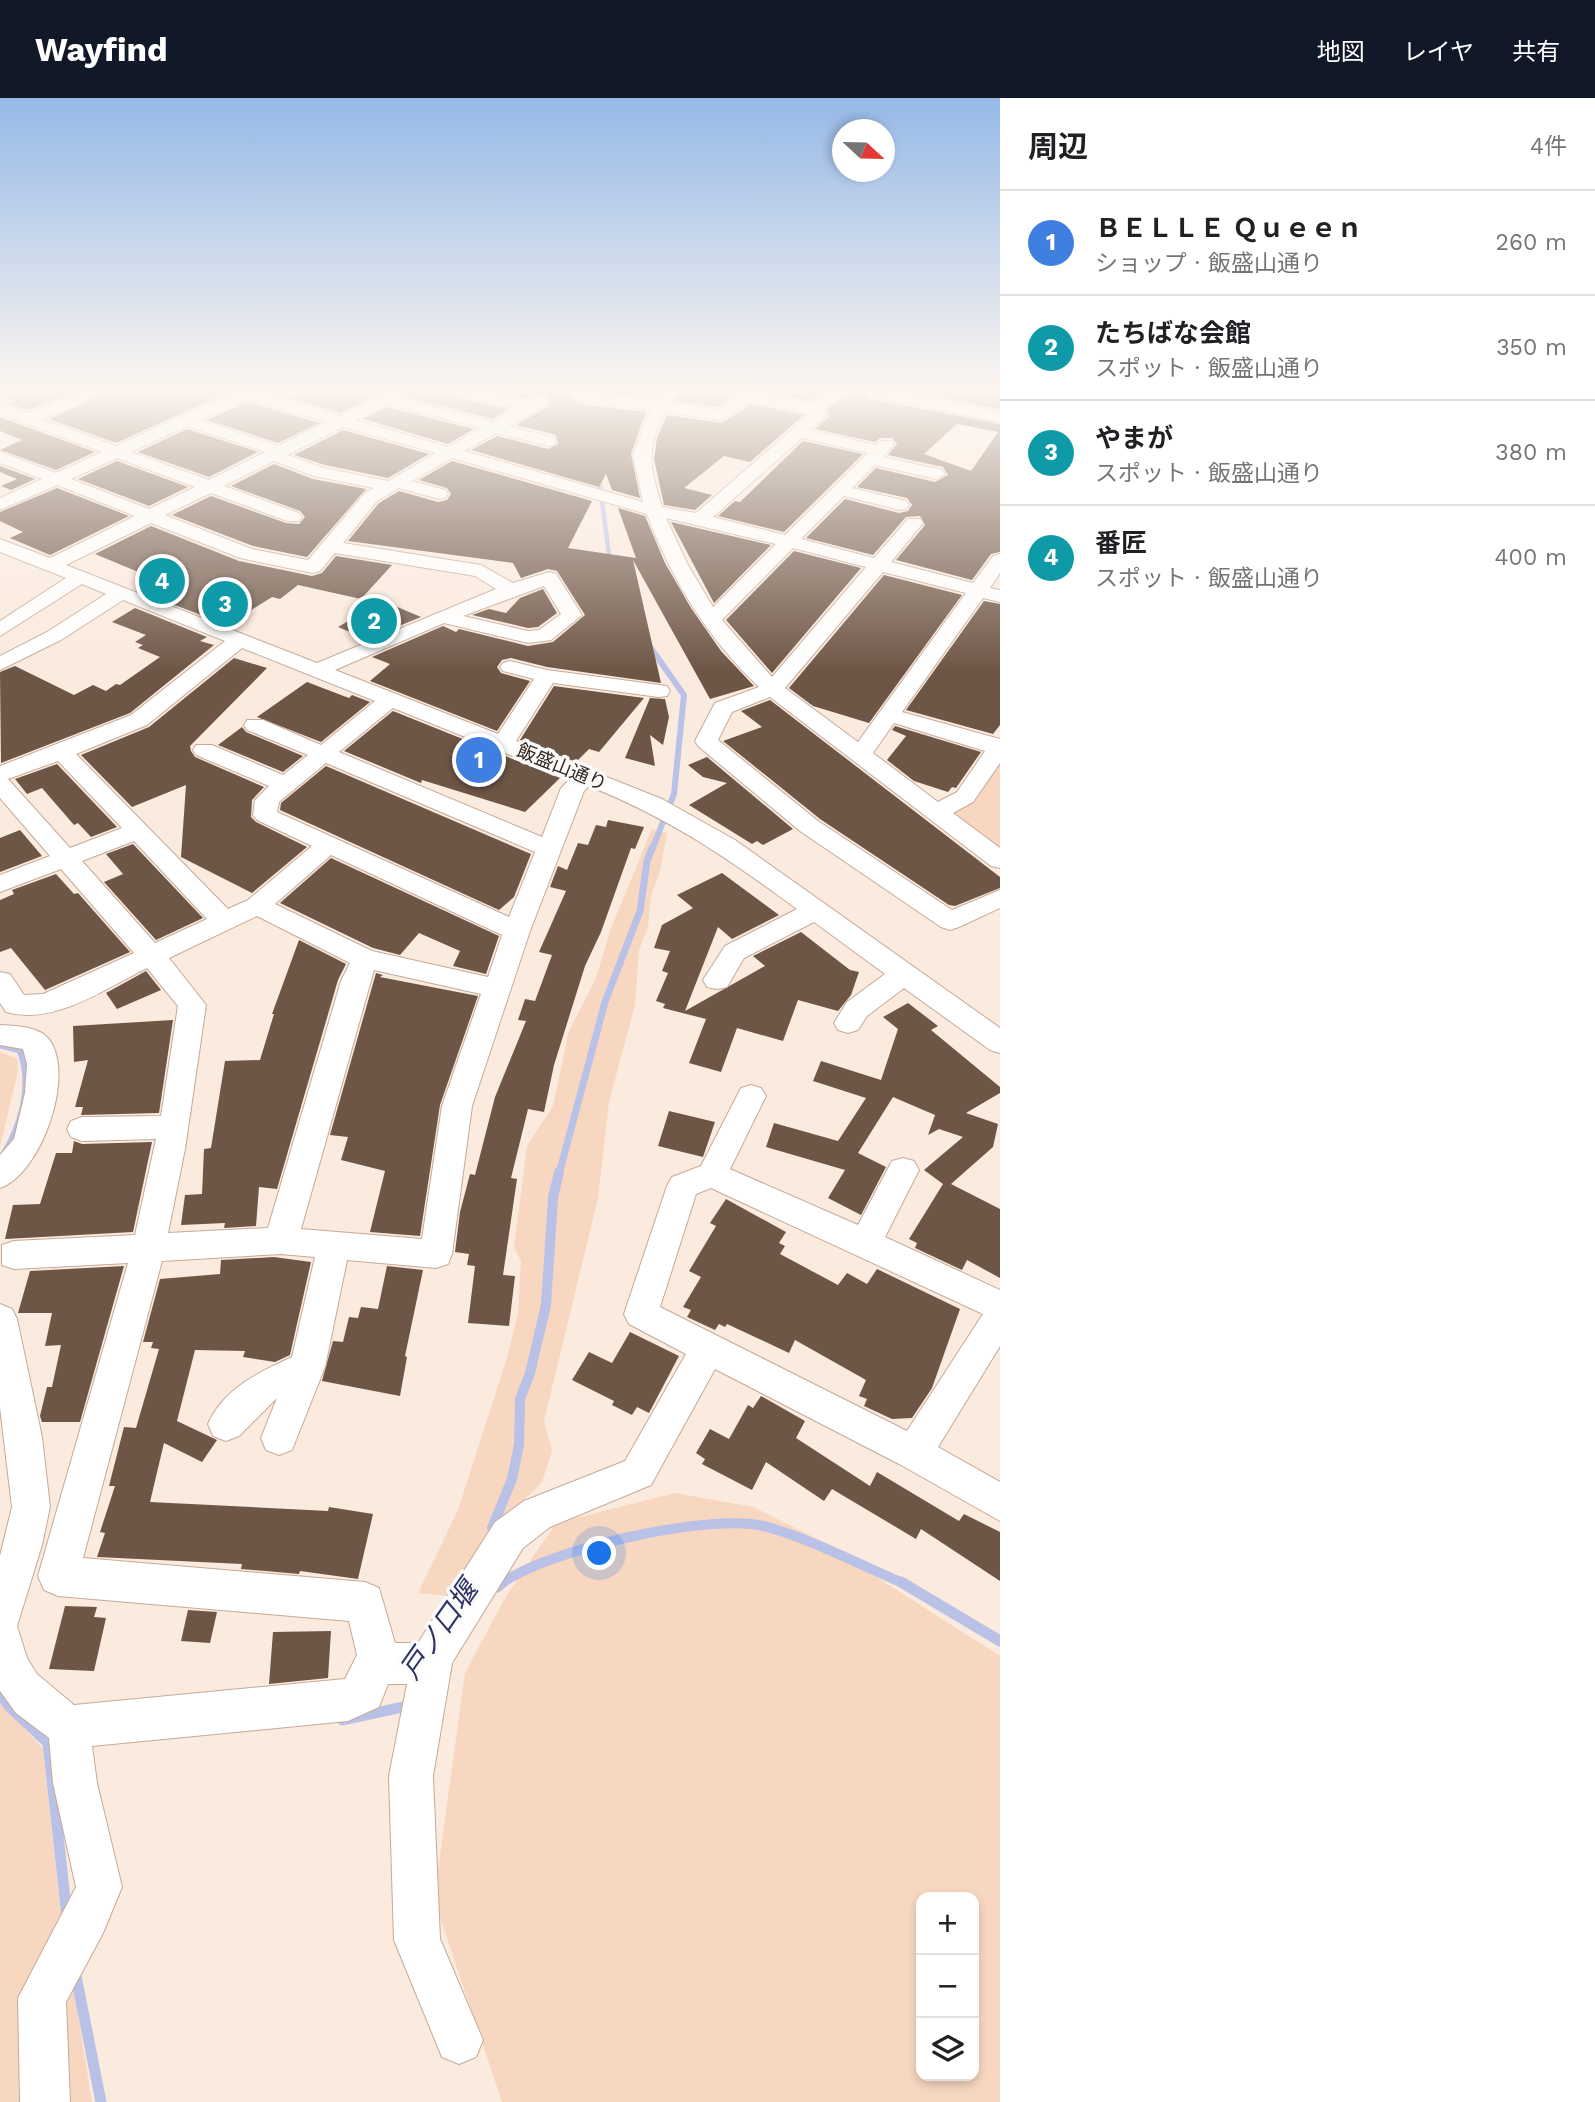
<!DOCTYPE html>
<html lang="ja">
<meta charset="utf-8">
<style>
:root{--surface:#fff;--page:#f6f6f6;--text:#202124;--muted:#757577;--line:#e0e0e0;--accent:#111827}
body{margin:0;font-family:"Work Sans","Noto Sans JP",sans-serif;background:var(--page);color:var(--text)}
.controls{position:absolute;right:21px;bottom:21px;display:grid;overflow:hidden;border-radius:14px;box-shadow:0 4px 10px #0003}
.controls button{width:63px;height:63px;display:grid;place-items:center;padding:0;border:0;border-bottom:2px solid var(--line);background:var(--surface);color:var(--text);font:35px sans-serif}
.compass{position:absolute;left:832px;top:21px;width:63px;height:63px;border-radius:50%;background:var(--surface);box-shadow:0 4px 10px #0003;rotate:112deg}
.you{position:absolute;left:600px;top:1456px;width:24px;height:24px;margin:-18px;border:5px solid #fff;border-radius:50%;background:#1a73e8;box-shadow:0 0 0 10px #1a73e833}
.badge{display:grid;place-items:center;width:46px;height:46px;border-radius:50%;background:var(--accent);color:#fff;font-size:23px;font-weight:700}
.pin{position:absolute;translate:-50% -50%;border:4px solid #fff;box-shadow:0 2px 7px #0006}
.list{margin:0;padding:0;list-style:none}
h2{display:flex;justify-content:space-between;align-items:center;height:91px;margin:0;padding:0 28px;font-size:30px}
h2 small{font-size:23px;font-weight:400;color:var(--muted)}
.list li{display:grid;grid-template-columns:46px 1fr auto;gap:21px;align-items:center;box-sizing:border-box;height:105px;padding:0 28px;border-top:2px solid var(--line)}
.list b{display:block;font-size:26px;white-space:nowrap}
.list p{margin:0;font-size:23px;white-space:nowrap;color:var(--muted)}
.list em{font-size:23px;font-style:normal;color:var(--muted)}
.icon{flex:none;width:38px;height:38px;fill:none;stroke:currentColor;stroke-width:2;stroke-linecap:round;stroke-linejoin:round}
.map{position:relative;flex:none;width:1000px;height:2004px;overflow:hidden}
header{display:flex;align-items:center;gap:42px;box-sizing:border-box;height:98px;padding:0 35px;background:var(--accent);color:#fff}
header strong{font-size:33px}
nav{display:flex;gap:38px;margin-inline-start:auto;font-size:24px}
main{display:flex}
aside{flex:1;background:var(--surface)}
.map>svg:first-child{display:block}
.green{fill:#f8d7c0;fill-rule:evenodd}
.lines{fill:none;stroke-linecap:round;stroke-linejoin:round}
.stream-far4{stroke:#bac1e6;stroke-width:4.5}
.stream-far3{stroke:#bac1e6;stroke-width:6}
.stream-far2{stroke:#bac1e6;stroke-width:7}
.stream-far1{stroke:#bac1e6;stroke-width:10}
.stream{stroke:#bac1e6;stroke-width:11}
.building{fill:#6e5646;fill-rule:evenodd}
.minor-casing{stroke:#c5aa98;stroke-width:2}
.minor{fill:#fff;fill-rule:evenodd}
.labels{text-anchor:middle;dominant-baseline:central;stroke-width:7;stroke-linejoin:round;paint-order:stroke}
.far-street-label{font-size:19px;fill:#352a23;stroke:#fbfbfb}
.near-water-label{font-size:28px;font-style:italic;fill:#2e3363;stroke:#fbfbfb}
</style>
<header>
<strong>Wayfind</strong>
<nav><a>地図</a><a>レイヤ</a><a>共有</a></nav>
</header>
<main>
<div class="map">
<svg width="1000" height="2004" viewBox="0 0 1000 2004">
<rect width="100%" height="100%" fill="#fbeade"/>
<g class="green">
<polygon points="1000,658 1000,757 945,715"/>
<polygon points="652,731 667,735 660,773 651,798 648,829 639,852 635,907 609,1004 598,1100 544,1323 552,1353 542,1384 513,1413 447,1498 418,1495 458,1412 506,1263 518,1216 521,1163 514,1149 527,1048 553,1008 569,933 596,880 611,830"/>
<polygon points="0,954 18,961 17,977 0,1049"/>
<path d="M 675,1395 L 753,1409 L 817,1441 L 1000,1558 L 1000,2004 L 502,2004 L 434,1801 L 465,1575 L 505,1500 L 556,1425 ZM 921,1799 L 974,1799 L 974,1978 L 921,1978 Z"/>
<polygon points="0,1603 43,1651 58,1792 92,2004 0,2004"/>
</g>
<g class="lines">
<polyline class="stream-far4" points="596,379 600,387 610,465"/>
<polyline class="stream-far3" points="648,546 684,597 674,696 652,752"/>
<g class="stream-far2">
<path d="M 0,947 L 20,952 C 34,987 21,1032 0,1062"/>
<polyline points="559,1076 605,904 640,813 647,763 652,750"/>
</g>
<g class="stream-far1">
<polyline points="492,1430 512,1381 519,1347 520,1301 530,1275 546,1207 553,1100 559,1074"/>
<path d="M 501,1486 C 545,1452 714,1413 767,1429 C 814,1442 860,1467 905,1486"/>
</g>
<g class="stream">
<polyline points="901,1484 1000,1543"/>
<polyline points="497,1489 503,1484"/>
<polyline points="0,1594 8,1607 48,1645 67,1819"/>
<polyline points="343,1622 412,1607"/>
<polyline points="75,1873 101,2004"/>
</g>
</g>
<g class="building">
<polygon points="0,293 81,293 27,312 9,306 15,304 0,298"/>
<polygon points="111,293 227,293 227,295 116,345 49,321"/>
<polygon points="265,293 289,298 300,293 386,293 340,315"/>
<polygon points="411,293 451,293 455,299 509,311 493,321 406,299"/>
<polygon points="489,293 563,293 578,306 646,314 631,356 640,400 612,392 606,376 599,389 471,352 497,338 548,351 558,346 556,337 516,327 548,308 550,301 542,296 528,301"/>
<polygon points="585,293 659,293 654,300"/>
<polygon points="679,293 740,293 718,309 674,303"/>
<polygon points="762,293 827,293 809,303"/>
<path d="M 852,293 L 862,293 L 871,301 L 1000,326 L 1000,454 L 991,456 L 972,482 L 896,462 L 925,427 L 920,418 L 906,419 L 873,457 L 806,440 L 845,401 L 899,415 L 908,413 L 912,407 L 907,400 L 857,389 L 876,370 L 935,384 L 948,377 L 943,369 L 888,357 L 897,346 L 892,340 L 880,340 L 875,344 L 815,331 L 829,318 L 827,310 ZM 957,326 L 998,334 L 971,373 L 924,356 Z"/>
<polygon points="905,293 1000,293 1000,311"/>
<polygon points="246,304 320,325 278,345 207,322"/>
<polygon points="751,306 804,317 750,364 724,358 684,390 712,397 695,412 664,407 654,361 657,340 667,317 722,325"/>
<polygon points="387,309 474,331 448,346 363,321"/>
<polygon points="0,319 95,354 56,372 0,352 22,342 0,333"/>
<polygon points="187,331 258,354 209,379 138,354"/>
<polygon points="343,332 429,356 388,380 325,367 294,357"/>
<polygon points="803,343 863,356 784,434 718,418 735,403 740,404"/>
<polygon points="117,363 188,389 149,408 78,381"/>
<polygon points="452,363 592,403 568,450 636,460 618,410 645,418 665,465 691,510 721,553 754,588 710,601 633,462 661,585 547,569 511,560 502,562 497,569 501,575 530,583 497,633 370,583 390,566 372,559 443,528 456,534 459,531 528,548 553,544 585,517 557,473 548,471 521,480 513,465 348,443 379,405 399,393 438,404 447,402 451,396 447,390 419,382"/>
<polygon points="274,366 313,381 366,391 307,459 253,448 172,417 211,398 286,425 299,426 305,419 300,413 231,388"/>
<polygon points="0,368 35,381 11,392 1,388 17,381 0,374"/>
<polygon points="57,390 129,418 50,457 10,440 23,434 0,423 0,414"/>
<polygon points="671,424 771,447 714,505"/>
<polygon points="151,428 239,463 312,478 322,475 336,458 392,467 361,501 298,487 280,501 272,499 227,527 154,499 157,497 138,490 155,481 95,456"/>
<polygon points="794,453 861,470 772,575 726,522"/>
<polygon points="884,477 962,497 869,625 813,608 789,590"/>
<polygon points="543,491 557,515 538,529 528,530 472,517 489,511 506,515 520,500"/>
<polygon points="383,503 421,519 367,541 338,529"/>
<polygon points="984,503 1000,506 1000,627 993,636 906,612"/>
<polygon points="135,510 207,539 200,543 214,547 130,615 1,665 0,574 15,568 74,597 93,587 106,593 116,586 120,587 160,559 138,550 143,547 135,544 146,537 112,524"/>
<polygon points="234,560 267,570 190,648 191,653 195,659 264,689 252,702 251,719 256,724 307,749 252,795 181,759 186,687 132,709 81,657 149,629"/>
<polygon points="307,584 341,597 349,600 352,597 370,604 321,644 257,619"/>
<polygon points="554,588 644,600 599,654 589,651 576,664 520,642"/>
<polygon points="650,600 665,601 669,619 663,647 650,637 655,668 625,660"/>
<polygon points="770,602 1000,779 1000,790 955,808 949,807 820,721 723,643 762,629 741,613"/>
<polygon points="393,613 560,680 525,714 422,682 421,685 344,653"/>
<polygon points="895,628 981,654 956,690 952,689 948,694 914,683 887,662 906,638 892,632"/>
<polygon points="242,629 246,634 303,658 283,674 218,647"/>
<polygon points="707,659 793,731 763,747 757,743 752,746 689,707 727,685 703,679 688,667"/>
<polygon points="57,666 117,729 91,739 78,725 74,727 42,690 27,696 15,681"/>
<polygon points="326,668 531,756 514,799 499,812 280,712 281,705"/>
<polygon points="608,722 644,729 635,751 631,750 601,834 585,868 554,967 544,1014 528,1011 511,1080 517,1081 503,1177 515,1178 509,1228 468,1225 475,1168 467,1167 469,1156 455,1154 460,1114 470,1076 475,1077 495,999 526,923 518,922 525,901 535,903 552,857 539,854 566,793 550,789 558,768 567,772 578,745 588,747 596,727 606,729"/>
<polygon points="20,732 42,758 0,774 0,740"/>
<polygon points="133,746 203,820 156,842 104,784 123,776 106,756"/>
<polygon points="331,760 499,838 486,876 453,868 460,853 419,835 400,857 373,850 280,805"/>
<polygon points="722,775 779,817 732,841 718,829 685,913 765,868 753,858 801,834 850,872 859,874 851,897 838,913 798,902 783,943 737,930 721,974 689,965 706,921 663,910 665,906 656,903 668,875 662,873 670,853 654,850 662,827 693,810 677,797"/>
<polygon points="56,776 74,796 78,795 130,854 45,892 11,850 0,854 0,802 14,796 12,792"/>
<polygon points="299,842 346,866 338,882 277,1091 259,1089 256,1128 224,1130 225,1125 181,1127 185,1097 202,1096 204,1051 211,1050 225,963 260,962 274,916 272,916"/>
<polygon points="146,873 161,892 117,911 106,895"/>
<polygon points="376,875 383,877 380,879 478,898 440,1007 420,1138 370,1134 385,1073 341,1062 348,1039 330,1037"/>
<polygon points="908,905 938,928 931,932 1000,989 1000,995 966,1015 998,1026 993,1049 951,1086 1000,1111 1000,1180 967,1162 962,1172 915,1150 917,1145 909,1141 943,1086 924,1072 963,1039 939,1031 928,1037 935,1017 893,999 858,1055 886,1069 861,1117 828,1100 845,1072 766,1049 774,1025 838,1043 866,1000 813,983 821,963 881,982 898,931 883,919"/>
<polygon points="173,922 159,1015 81,1017 83,1009 75,1009 88,962 74,964 73,928"/>
<polygon points="669,1013 715,1024 703,1059 658,1048"/>
<polygon points="74,1043 82,1046 152,1044 133,1134 5,1141 13,1107 40,1106 56,1055 72,1055"/>
<polygon points="726,1101 786,1134 779,1145 785,1148 780,1156 838,1187 847,1175 867,1186 877,1171 960,1211 932,1290 912,1320 892,1321 864,1308 867,1301 859,1298 866,1282 795,1242 789,1255 727,1226 725,1229 719,1226 715,1232 687,1219 691,1212 683,1209 701,1179 689,1173 716,1128 710,1125"/>
<polygon points="274,1159 311,1164 290,1257 275,1264 243,1259 245,1253 195,1252 177,1323 217,1342 202,1364 164,1345 150,1404 328,1413 329,1409 373,1416 358,1481 300,1473 299,1476 241,1471 242,1466 97,1459 105,1435 100,1434 115,1388 109,1388 124,1329 136,1330 159,1251 151,1250 153,1244 143,1244 160,1181 220,1176 221,1162"/>
<polygon points="124,1168 80,1324 42,1324 40,1318 47,1289 52,1289 61,1247 45,1248 52,1215 18,1215 30,1173"/>
<polygon points="387,1168 423,1172 405,1258 407,1259 400,1298 322,1283 333,1243 343,1244 349,1219 358,1220 361,1209 378,1211"/>
<polygon points="630,1234 679,1258 649,1315 637,1309 632,1317 612,1307 614,1303 572,1282 589,1254 612,1265"/>
<polygon points="761,1298 805,1323 796,1340 870,1388 877,1374 959,1423 964,1416 1000,1434 1000,1483 921,1431 916,1441 832,1391 824,1403 766,1364 752,1392 702,1366 705,1361 696,1355 710,1331 729,1341 748,1307 753,1310"/>
<polygon points="65,1508 97,1509 94,1519 106,1520 94,1573 49,1571"/>
<polygon points="188,1512 217,1514 210,1545 181,1543"/>
<polygon points="331,1533 328,1580 269,1586 273,1534"/>
</g>
<g class="lines">
<defs>
<g id="minor">
<path d="M 88,293 L 109,293 L 42,321 L 116,348 L 230,296 L 229,293 L 257,293 L 340,318 L 391,293 L 409,293 L 400,300 L 493,324 L 516,310 L 456,296 L 454,293 L 479,293 L 528,304 L 541,298 L 549,303 L 547,306 L 509,328 L 555,340 L 555,346 L 549,348 L 497,335 L 464,353 L 643,404 L 633,357 L 650,312 L 578,303 L 565,293 L 655,303 L 662,293 L 676,293 L 670,305 L 719,312 L 744,293 L 760,293 L 759,296 L 809,306 L 832,293 L 850,293 L 824,309 L 827,316 L 810,332 L 876,347 L 880,343 L 892,343 L 894,346 L 883,359 L 942,372 L 945,376 L 936,381 L 875,367 L 852,390 L 906,403 L 909,407 L 906,411 L 900,412 L 844,398 L 801,441 L 874,460 L 908,421 L 920,421 L 923,425 L 891,464 L 973,485 L 993,458 L 1000,456 L 1000,475 L 990,490 L 1000,492 L 1000,504 L 983,500 L 902,614 L 1000,641 L 1000,665 L 973,704 L 953,715 L 1000,750 L 1000,770 L 991,768 L 770,599 L 732,614 L 718,642 L 818,723 L 952,812 L 1000,792 L 1000,810 L 959,829 L 950,832 L 941,829 L 800,733 L 698,648 L 695,643 L 715,605 L 759,589 C 708,541 671,481 647,416 L 452,360 L 412,383 L 445,392 L 448,396 L 445,400 L 439,401 L 399,390 L 377,403 L 343,445 L 481,467 L 513,485 L 549,474 L 556,476 L 582,517 L 551,542 L 528,545 L 444,525 L 335,572 L 498,636 L 534,581 L 503,573 L 500,569 L 503,565 L 510,563 L 547,572 L 667,588 L 670,593 L 667,598 L 659,599 L 553,585 L 516,643 L 662,701 L 735,742 L 1000,930 L 1000,955 L 990,952 L 904,890 L 867,918 L 858,932 L 848,935 L 838,932 L 834,925 L 847,904 L 885,876 L 814,824 L 744,860 L 727,889 L 717,891 L 707,889 L 703,882 L 725,848 L 797,811 C 726,759 671,721 589,688 L 584,693 L 530,833 L 472,1008 L 452,1156 L 448,1166 L 436,1170 L 347,1162 L 325,1269 L 292,1352 L 279,1357 L 266,1352 L 261,1340 L 277,1300 L 239,1338 L 226,1343 L 213,1338 L 208,1326 C 223,1291 259,1274 292,1259 L 315,1159 L 281,1156 L 162,1163 L 83,1460 L 365,1484 L 379,1490 L 395,1545 L 418,1545 L 495,1424 L 524,1403 L 625,1363 L 686,1256 L 629,1226 L 624,1216 L 667,1088 L 672,1079 L 701,1068 L 741,990 L 751,987 L 761,990 L 766,998 L 730,1071 L 858,1127 L 892,1063 L 903,1060 L 914,1063 L 919,1072 L 885,1139 L 1000,1192 L 1000,1248 L 938,1349 L 1000,1384 L 1000,1423 L 901,1367 L 715,1271 L 651,1387 L 550,1429 L 523,1450 L 452,1565 L 433,1678 L 440,1841 L 483,1942 L 476,1959 L 459,1966 L 442,1959 L 394,1842 L 389,1678 L 407,1586 L 388,1586 L 379,1609 L 348,1623 L 92,1648 L 97,1685 L 122,1789 L 103,1835 L 66,1904 L 70,2004 L 20,2004 L 18,1900 L 76,1789 L 53,1685 L 49,1640 L 16,1615 L 0,1593 L 0,1458 L 12,1409 L 0,1309 L 0,1206 L 12,1211 L 17,1221 L 42,1339 L 50,1409 L 42,1447 L 17,1528 L 27,1560 L 37,1576 L 74,1607 L 345,1581 L 357,1557 L 349,1523 L 58,1498 L 44,1492 L 38,1478 L 128,1165 L 14,1171 L 2,1167 L 2,1147 L 14,1143 L 135,1137 L 156,1041 L 82,1043 L 71,1039 L 67,1031 L 71,1023 L 82,1019 L 161,1018 L 178,908 L 147,870 C 106,890 54,928 6,914 L 0,905 L 0,874 L 10,876 L 24,897 L 43,896 L 134,855 L 61,771 L 0,794 L 0,777 L 50,758 L 0,700 L 0,668 L 131,617 L 225,543 L 123,502 L 61,542 L 0,572 L 0,558 L 47,534 L 106,496 L 82,486 L 0,538 L 0,523 L 66,480 L 0,454 L 0,441 L 50,460 L 135,418 L 57,387 L 0,412 L 0,400 L 42,381 L 0,365 L 0,354 L 56,375 L 102,354 L 0,316 L 0,306 L 27,315 ZM 246,301 L 327,324 L 278,348 L 200,322 ZM 750,303 L 810,316 L 696,415 L 662,409 C 650,368 645,353 665,314 L 722,322 ZM 387,306 L 481,330 L 448,349 L 356,322 ZM 187,328 L 265,354 L 209,382 L 131,354 ZM 343,329 L 436,355 L 388,383 L 324,370 L 287,357 ZM 802,340 L 868,355 L 785,437 L 713,419 ZM 117,360 L 195,389 L 149,411 L 71,381 ZM 274,363 L 314,378 L 374,390 L 365,395 L 308,462 L 252,451 L 165,417 L 211,395 L 287,423 L 299,423 L 302,419 L 299,415 L 224,388 ZM 666,420 L 776,446 L 713,509 L 688,467 ZM 151,425 L 240,460 L 313,475 L 320,473 L 335,455 L 475,478 L 496,491 L 317,565 L 66,467 ZM 793,450 L 866,469 L 772,579 L 722,522 ZM 883,474 L 966,495 L 858,644 L 785,590 ZM 544,488 L 561,516 L 539,532 L 528,533 L 463,518 ZM 242,550 L 375,603 L 321,647 L 263,622 L 247,622 L 244,627 L 247,632 L 308,657 L 283,677 L 212,647 L 196,647 L 193,652 L 196,657 L 269,688 L 255,702 L 253,717 L 257,722 L 312,748 L 248,802 L 228,811 L 76,656 L 147,627 ZM 393,610 L 570,681 L 561,690 L 542,739 L 339,654 ZM 894,625 L 985,653 L 957,694 L 938,704 L 873,655 ZM 58,663 L 122,730 L 70,750 L 8,681 ZM 326,665 L 535,754 L 509,819 L 277,714 L 279,704 ZM 134,743 L 207,821 L 155,845 L 82,763 ZM 331,757 L 502,837 L 488,879 L 372,853 L 275,806 ZM 257,818 L 350,865 L 341,883 L 268,1130 L 168,1135 L 185,1051 L 206,907 L 169,860 ZM 374,872 L 481,896 L 442,1008 L 422,1141 L 301,1131 ZM 711,1090 L 983,1216 L 907,1333 L 660,1209 L 696,1096 Z"/>
<polygon points="864,293 893,293 1000,314 1000,324 872,298"/>
<path d="M 0,927 C 14,928 36,928 47,939 C 78,973 41,1077 0,1090 L 0,1057 L 14,1041 L 25,995 L 27,966 L 23,951 L 0,947 Z"/>
</g>
</defs>
<use href="#minor" class="minor-casing"/>
<use href="#minor" class="minor"/>
</g>
<linearGradient id="sky" x2="0" y2="1"><stop stop-color="#95b9e7"/><stop offset="0.51" stop-color="#fdf6f0"/><stop offset="1" stop-color="#fdf6f0" stop-opacity="0"/></linearGradient>
<rect width="1000" height="573" fill="url(#sky)"/>
<g class="labels">
<g class="far-street-label">
<text transform="translate(562 669) rotate(22)">飯盛山通り</text>
</g>
<g class="near-water-label">
<text transform="translate(439 1532) rotate(-55)">戸ノ口堰</text>
</g>
</g>
</svg>
<div class="controls">
<button>+</button>
<button>−</button>
<button><svg class="icon" aria-label="layers" viewBox="0 0 24 24"><path d="M12 4l9 5-9 5-9-5zM3 14l9 5 9-5"/></svg></button>
</div>
<svg class="compass" viewBox="-18 -18 36 36"><path d="M0-13l5 13h-10z" fill="#e53935"/><path d="M0 13l5-13h-10z" fill="#757577"/></svg>
<div class="you"></div>
<div class="pin badge" style="left:479px;top:662px;background:#3f7fe0">1</div>
<div class="pin badge" style="left:374px;top:523px;background:#0f9aa8">2</div>
<div class="pin badge" style="left:225px;top:506px;background:#0f9aa8">3</div>
<div class="pin badge" style="left:162px;top:483px;background:#0f9aa8">4</div>
</div>
<aside>
<h2>周辺<small>4件</small></h2>
<ul class="list">
<li><span class="badge" style="background:#3f7fe0">1</span><div><b>ＢＥＬＬＥ Ｑｕｅｅｎ</b><p>ショップ · 飯盛山通り</p></div><em>260 m</em></li>
<li><span class="badge" style="background:#0f9aa8">2</span><div><b>たちばな会館</b><p>スポット · 飯盛山通り</p></div><em>350 m</em></li>
<li><span class="badge" style="background:#0f9aa8">3</span><div><b>やまが</b><p>スポット · 飯盛山通り</p></div><em>380 m</em></li>
<li><span class="badge" style="background:#0f9aa8">4</span><div><b>番匠</b><p>スポット · 飯盛山通り</p></div><em>400 m</em></li>
</ul>
</aside>
</main>
